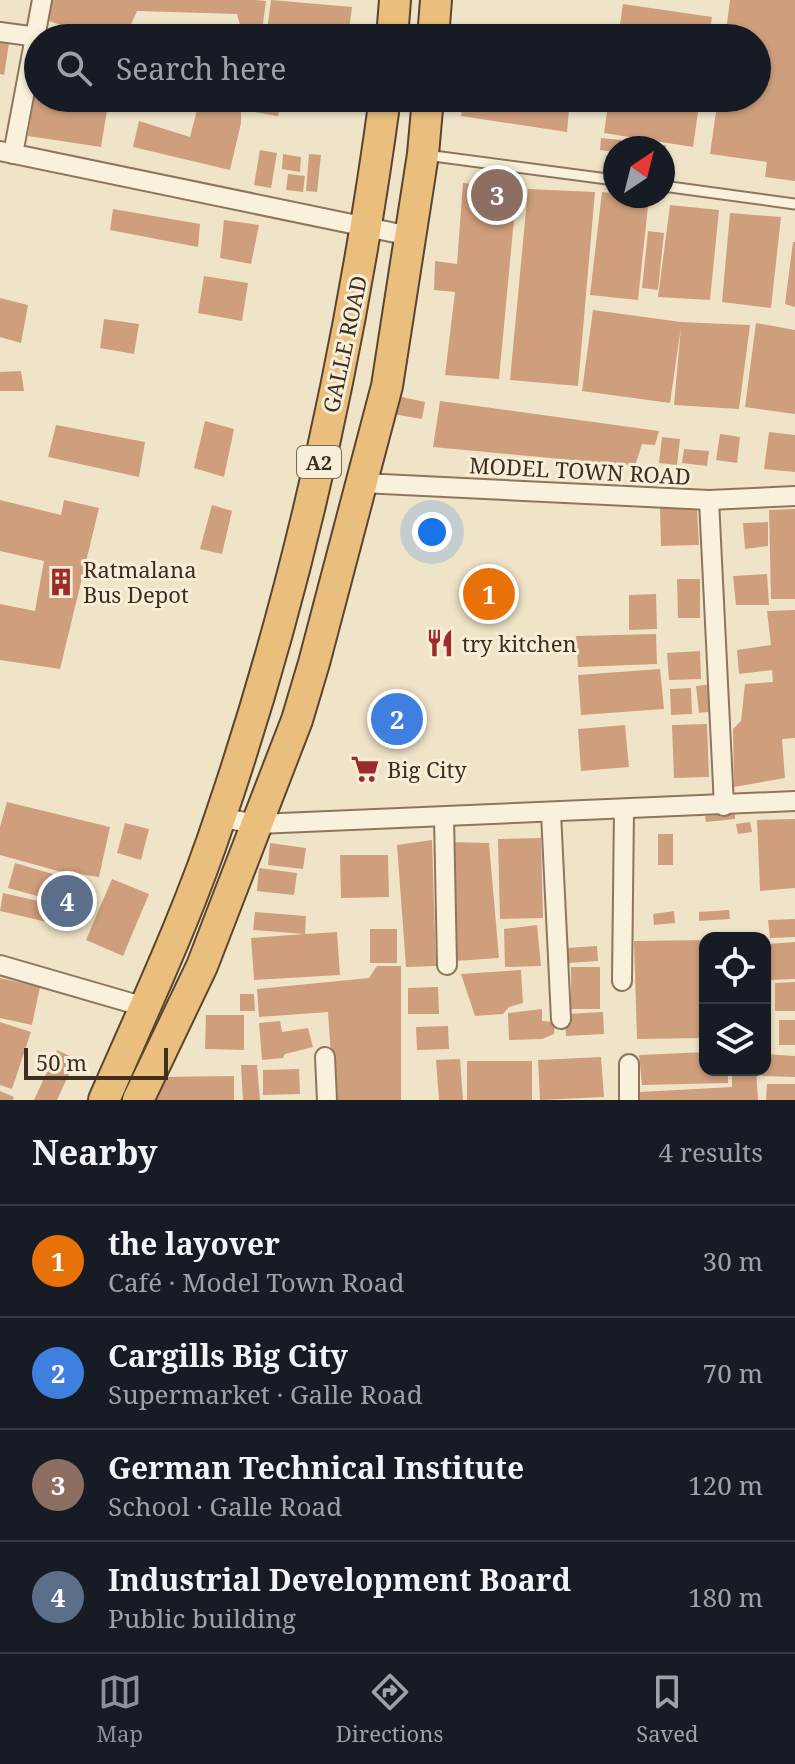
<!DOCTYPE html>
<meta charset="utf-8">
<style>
:root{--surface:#171b24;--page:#242831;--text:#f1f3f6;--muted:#9ea1a6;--line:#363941;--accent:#8c9099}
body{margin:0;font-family:"Noto Serif",serif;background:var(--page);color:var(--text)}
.controls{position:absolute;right:24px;bottom:24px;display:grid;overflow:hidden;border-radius:16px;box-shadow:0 2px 6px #0004}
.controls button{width:72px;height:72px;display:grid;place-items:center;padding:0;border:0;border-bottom:2px solid var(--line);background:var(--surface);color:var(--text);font:40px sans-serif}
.compass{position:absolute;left:603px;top:136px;width:72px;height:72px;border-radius:50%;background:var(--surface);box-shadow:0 2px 6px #0004;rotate:35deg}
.scale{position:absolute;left:24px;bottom:20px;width:144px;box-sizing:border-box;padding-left:8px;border:4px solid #3d2e20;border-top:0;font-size:22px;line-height:28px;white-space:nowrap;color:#3d2e20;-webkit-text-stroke:6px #f7eed8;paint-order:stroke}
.you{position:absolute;left:432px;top:532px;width:28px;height:28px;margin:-20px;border:6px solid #fff;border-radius:50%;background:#1a73e8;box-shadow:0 0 0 12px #1a73e833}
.badge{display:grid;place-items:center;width:52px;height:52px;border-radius:50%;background:var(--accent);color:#fff;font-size:26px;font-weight:700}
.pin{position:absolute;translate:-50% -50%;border:4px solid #fff;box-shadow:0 2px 8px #0006}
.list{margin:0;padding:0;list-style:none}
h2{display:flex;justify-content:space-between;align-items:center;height:104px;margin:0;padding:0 32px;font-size:34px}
h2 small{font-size:26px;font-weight:400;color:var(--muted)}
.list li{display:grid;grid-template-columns:52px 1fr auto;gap:24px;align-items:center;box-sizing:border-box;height:112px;padding:0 32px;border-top:2px solid var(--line)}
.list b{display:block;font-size:30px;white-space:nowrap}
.list p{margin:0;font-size:26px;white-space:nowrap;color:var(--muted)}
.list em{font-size:26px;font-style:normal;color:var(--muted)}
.icon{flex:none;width:44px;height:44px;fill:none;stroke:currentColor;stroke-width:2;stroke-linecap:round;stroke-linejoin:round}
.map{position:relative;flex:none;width:795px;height:1100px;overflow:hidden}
.search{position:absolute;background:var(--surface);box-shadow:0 2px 6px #0004;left:24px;right:24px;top:24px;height:88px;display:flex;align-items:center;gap:20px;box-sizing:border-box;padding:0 28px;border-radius:44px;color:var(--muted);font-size:30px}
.sheet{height:552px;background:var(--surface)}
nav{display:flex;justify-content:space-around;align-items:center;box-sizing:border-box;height:112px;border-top:2px solid var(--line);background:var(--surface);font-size:22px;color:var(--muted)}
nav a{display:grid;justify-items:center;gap:4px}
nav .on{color:var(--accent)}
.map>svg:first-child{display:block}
.building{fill:#cf9f7d}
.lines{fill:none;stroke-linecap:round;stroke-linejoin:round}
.service-casing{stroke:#8d765c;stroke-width:13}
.minor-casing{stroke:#8d765c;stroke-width:22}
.trunk-casing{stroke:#5b4430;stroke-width:34}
.service{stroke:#faf1dc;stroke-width:9}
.minor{stroke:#faf1dc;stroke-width:18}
.trunk{stroke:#eabe7c;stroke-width:30}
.labels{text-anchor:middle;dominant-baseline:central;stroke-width:6;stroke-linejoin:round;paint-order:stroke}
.shield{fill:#f7eed8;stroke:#756857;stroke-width:2}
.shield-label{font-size:20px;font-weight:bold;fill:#3d2e20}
.street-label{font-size:22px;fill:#3d2e20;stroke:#f7eed8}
.poi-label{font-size:22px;fill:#3d2e20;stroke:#f7eed8;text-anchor:start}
</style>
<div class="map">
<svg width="795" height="1100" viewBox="0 0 795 1100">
<rect width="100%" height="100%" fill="#f0e4c8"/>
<g class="building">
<polygon points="45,0 253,0 266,1 261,38 244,38 246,25 240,25 237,14 137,11 125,38 103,38 42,19"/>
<polygon points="271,0 352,7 348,38 266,38"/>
<polygon points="730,0 795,0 795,181 765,177 767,162 710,154 718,98 757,98 757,38 725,38"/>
<polygon points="623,4 712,17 709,38 618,38"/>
<polygon points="155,33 183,36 183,38 155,38"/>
<polygon points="0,41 9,43 4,75 0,74"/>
<polygon points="36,84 38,98 109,98 101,147 28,136"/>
<polygon points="146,98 195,98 194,107"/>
<polygon points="200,98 241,98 241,123 230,170 133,147 139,121 190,137"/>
<polygon points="246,98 281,98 278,116 242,110"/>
<polygon points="464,98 570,98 567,132 461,116"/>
<polygon points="609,98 700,98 693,147 604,133"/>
<polygon points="601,138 621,140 620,148 615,148 615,152 600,150"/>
<polygon points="633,142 666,145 665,154 663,148 632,148"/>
<polygon points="260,150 277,153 271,188 254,185"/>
<polygon points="283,154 301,157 300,172 282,169"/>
<polygon points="309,154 321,155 317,192 306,191"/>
<polygon points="288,174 305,176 303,192 286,190"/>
<polygon points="463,183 517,187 499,379 445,375 455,292 434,290 435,261 457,264"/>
<polygon points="528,189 595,192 578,386 510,380"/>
<polygon points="602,192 649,197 638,300 590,295"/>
<polygon points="670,205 719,210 710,300 658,297"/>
<polygon points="113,209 200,224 198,247 110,230"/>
<polygon points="730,213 781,217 771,308 722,302"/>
<polygon points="224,220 259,225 251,264 220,258"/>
<polygon points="648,231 664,233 658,290 642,288"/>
<polygon points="793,242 795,242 795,307 785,304"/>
<polygon points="204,276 248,283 242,321 198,313"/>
<polygon points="0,298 28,305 21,343 0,337"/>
<polygon points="593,310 681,322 750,325 739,409 674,405 681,327 670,403 582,391"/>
<polygon points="104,319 139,324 134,354 100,348"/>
<polygon points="756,323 795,330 795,414 745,407"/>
<polygon points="21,371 24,391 0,391 0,372"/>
<polygon points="397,396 425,402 422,419 393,414"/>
<polygon points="440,401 659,431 655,445 642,444 635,466 433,447"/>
<polygon points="205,421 234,429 224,477 194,468"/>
<polygon points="56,425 145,442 139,477 48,457"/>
<polygon points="769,432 795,435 795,472 764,469"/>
<polygon points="720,434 740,437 737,463 716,460"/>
<polygon points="662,437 680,439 677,465 659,463"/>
<polygon points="684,449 709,451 707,466 682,463"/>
<polygon points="0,500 61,515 64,500 99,508 60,669 0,660 0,604 35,611 44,561 0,551"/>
<polygon points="212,505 232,511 222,554 200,549"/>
<polygon points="697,507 699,545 661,546 660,508"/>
<polygon points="795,509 795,599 771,599 769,510"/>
<polygon points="768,522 768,546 745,549 743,523"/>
<polygon points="767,574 769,605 736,605 733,576"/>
<polygon points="677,579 700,579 700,618 678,618"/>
<polygon points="656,594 657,629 629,630 629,595"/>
<polygon points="795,610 795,738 782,739 785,778 734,787 733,729 741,721 745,684 773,682 772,670 739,674 737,650 771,645 767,611"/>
<polygon points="656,634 657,664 578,667 576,636"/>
<polygon points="700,651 701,679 669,680 667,653"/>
<polygon points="660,669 664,709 581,715 578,675"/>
<polygon points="713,684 715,711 699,713 696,686"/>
<polygon points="691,688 692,714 671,715 670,689"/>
<polygon points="707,724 709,777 674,778 672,725"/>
<polygon points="625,725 629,767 581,771 578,729"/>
<polygon points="7,802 110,827 99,877 79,874 78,894 60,900 65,873 0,855 0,827"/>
<polygon points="735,813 735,819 706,822 705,816"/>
<polygon points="795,819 795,888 760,891 757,820"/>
<polygon points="750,822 752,832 738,834 736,824"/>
<polygon points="125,823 149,829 141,860 117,853"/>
<rect x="658" y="834" width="15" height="31"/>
<polygon points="541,838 543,918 500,919 498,839"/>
<polygon points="432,840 436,966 406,967 397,845"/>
<polygon points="449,842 489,843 499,958 455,961"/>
<polygon points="270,843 306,848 303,869 268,865"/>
<polygon points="340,855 388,855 389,897 341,898"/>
<polygon points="15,863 63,877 56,901 8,888"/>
<polygon points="259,868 297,873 294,895 257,891"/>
<polygon points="112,879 149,894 123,956 86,940"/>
<polygon points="3,893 82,911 77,929 0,911"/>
<polygon points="729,910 730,919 699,921 699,912"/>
<polygon points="674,911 675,923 654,925 653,914"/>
<polygon points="255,912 306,916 305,934 337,932 340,975 254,980 251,938 304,934 253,930"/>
<polygon points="795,919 795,937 770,938 768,920"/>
<polygon points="537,925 541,966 505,967 504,929"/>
<rect x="370" y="929" width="27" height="34"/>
<polygon points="705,940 705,1038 637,1039 634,941"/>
<polygon points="795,942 795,979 770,980 767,944"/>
<polygon points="597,946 598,961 568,963 567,948"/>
<polygon points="377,966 401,966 401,1100 334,1100 328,1012 259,1017 257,989 369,978"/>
<rect x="571" y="967" width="29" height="42"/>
<polygon points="521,970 523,1003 509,1007 503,1014 475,1016 461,974"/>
<polygon points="0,978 40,987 32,1025 0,1018"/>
<polygon points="795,982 795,1011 775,1011 775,983"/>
<polygon points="438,987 439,1014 408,1014 408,988"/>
<polygon points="240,994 254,994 255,1011 240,1011"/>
<polygon points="542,1009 542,1021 555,1022 554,1034 542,1039 509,1040 508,1013"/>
<polygon points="603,1012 604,1034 566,1036 565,1014"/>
<polygon points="206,1015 244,1015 244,1050 205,1049"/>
<rect x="779" y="1020" width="16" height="25"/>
<polygon points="280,1021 282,1032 308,1028 313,1047 285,1054 283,1058 262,1060 259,1023"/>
<polygon points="0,1022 31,1032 12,1089 0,1085"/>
<polygon points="448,1026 449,1049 417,1050 416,1027"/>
<polygon points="57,1050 76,1059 57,1100 34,1100"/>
<polygon points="705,1052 705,1070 728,1070 728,1083 642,1085 639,1055"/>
<polygon points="765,1054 795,1056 795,1077 762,1076"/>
<polygon points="601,1057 604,1097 540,1100 538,1060"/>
<polygon points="460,1059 463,1100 439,1100 436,1060"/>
<rect x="467" y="1061" width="65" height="39"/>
<polygon points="241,1065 257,1065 260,1100 243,1100"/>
<polygon points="299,1069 300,1094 263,1095 263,1070"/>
<polygon points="732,1070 756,1070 758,1100 640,1100 640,1092 732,1087"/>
<polygon points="234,1076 234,1100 156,1100 155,1077"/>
<polygon points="767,1084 795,1084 795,1100 766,1100"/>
<polygon points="0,1091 14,1097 13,1100 0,1100"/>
</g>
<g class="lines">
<defs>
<g id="service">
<polyline points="426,155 615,180"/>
<polyline points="663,186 795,204"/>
</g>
<g id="minor">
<polyline points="0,32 37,37"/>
<polyline points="0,151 410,236"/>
<polyline points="13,154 42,0"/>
<polyline points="362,483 709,500 795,496"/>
<polyline points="709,500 724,806"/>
<polyline points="551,813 561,1019"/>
<polyline points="444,817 447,965"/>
<polyline points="221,818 258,824 795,801"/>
<polyline points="0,965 145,1007"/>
<polyline points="622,981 624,810"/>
<polyline points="325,1057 327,1100"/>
<polyline points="629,1064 629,1100"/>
</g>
<g id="trunk">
<polyline points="392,38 395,0"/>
<polyline points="433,38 436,0"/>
<path d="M 104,1100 C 145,1006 189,913 221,815 C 300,583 352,341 385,98"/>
<polyline points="138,1100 202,966 297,720 314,663 387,386 423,154 428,98"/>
</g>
</defs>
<use href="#service" class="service-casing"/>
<use href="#minor" class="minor-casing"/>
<use href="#trunk" class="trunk-casing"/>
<use href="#service" class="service"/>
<use href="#minor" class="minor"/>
<use href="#trunk" class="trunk"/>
</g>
<defs>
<symbol id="building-bare" viewBox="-9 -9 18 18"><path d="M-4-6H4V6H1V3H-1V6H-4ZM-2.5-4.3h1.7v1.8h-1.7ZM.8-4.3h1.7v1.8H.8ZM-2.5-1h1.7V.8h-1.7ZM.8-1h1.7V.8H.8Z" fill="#9e2a2b" stroke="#f7eed8" stroke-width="2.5" paint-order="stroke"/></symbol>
<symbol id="restaurant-bare" viewBox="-9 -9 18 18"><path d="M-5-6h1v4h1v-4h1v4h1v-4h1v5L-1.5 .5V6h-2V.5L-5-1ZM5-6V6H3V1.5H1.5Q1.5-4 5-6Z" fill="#9e2a2b" stroke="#f7eed8" stroke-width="2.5" paint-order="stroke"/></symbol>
<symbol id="supermarket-bare" viewBox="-9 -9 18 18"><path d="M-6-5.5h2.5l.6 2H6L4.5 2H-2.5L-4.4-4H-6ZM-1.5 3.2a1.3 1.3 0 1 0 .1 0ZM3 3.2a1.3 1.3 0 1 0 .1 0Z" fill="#9e2a2b" stroke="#f7eed8" stroke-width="2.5" paint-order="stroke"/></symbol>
</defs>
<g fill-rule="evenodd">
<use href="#building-bare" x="41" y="562" width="40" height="40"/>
<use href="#restaurant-bare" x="420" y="623" width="40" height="40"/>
<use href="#supermarket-bare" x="345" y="749" width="40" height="40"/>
</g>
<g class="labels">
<rect class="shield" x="297" y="446" width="44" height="32" rx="6"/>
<g class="shield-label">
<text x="319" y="462">A2</text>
</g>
<g class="street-label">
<text transform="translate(344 344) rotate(-78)">GALLE ROAD</text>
<text transform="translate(580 470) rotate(3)">MODEL TOWN ROAD</text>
</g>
<g class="poi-label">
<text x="83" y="569">Ratmalana<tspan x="83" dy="25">Bus Depot</tspan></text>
<text x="462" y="643">try kitchen</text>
<text x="387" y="769">Big City</text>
</g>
</g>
</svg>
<div class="controls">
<button><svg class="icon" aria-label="locate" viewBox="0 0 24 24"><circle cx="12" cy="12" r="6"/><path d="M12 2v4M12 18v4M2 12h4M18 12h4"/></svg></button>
<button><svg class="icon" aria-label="layers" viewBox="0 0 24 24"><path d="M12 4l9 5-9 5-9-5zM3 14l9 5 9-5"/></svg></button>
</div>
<svg class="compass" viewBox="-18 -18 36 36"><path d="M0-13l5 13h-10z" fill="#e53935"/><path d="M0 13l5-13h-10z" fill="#9ea1a6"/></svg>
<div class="scale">50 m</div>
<div class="you"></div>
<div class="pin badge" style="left:489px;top:594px;background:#e8710a">1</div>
<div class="pin badge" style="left:397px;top:719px;background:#3f7fe0">2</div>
<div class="pin badge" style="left:497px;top:195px;background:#8d6e63">3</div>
<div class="pin badge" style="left:67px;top:901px;background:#5c6f8a">4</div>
<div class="search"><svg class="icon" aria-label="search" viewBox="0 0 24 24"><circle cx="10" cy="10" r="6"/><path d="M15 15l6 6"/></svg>Search here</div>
</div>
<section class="sheet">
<h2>Nearby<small>4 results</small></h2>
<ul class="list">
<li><span class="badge" style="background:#e8710a">1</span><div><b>the layover</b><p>Café · Model Town Road</p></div><em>30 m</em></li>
<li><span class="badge" style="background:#3f7fe0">2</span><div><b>Cargills Big City</b><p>Supermarket · Galle Road</p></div><em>70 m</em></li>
<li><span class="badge" style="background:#8d6e63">3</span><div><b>German Technical Institute</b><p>School · Galle Road</p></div><em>120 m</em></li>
<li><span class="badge" style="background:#5c6f8a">4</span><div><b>Industrial Development Board</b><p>Public building</p></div><em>180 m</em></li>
</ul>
</section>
<nav>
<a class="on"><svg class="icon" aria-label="map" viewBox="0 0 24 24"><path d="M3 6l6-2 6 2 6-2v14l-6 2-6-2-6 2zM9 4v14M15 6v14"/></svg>Map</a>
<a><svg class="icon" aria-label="directions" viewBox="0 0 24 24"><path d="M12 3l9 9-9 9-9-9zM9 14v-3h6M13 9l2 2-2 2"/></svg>Directions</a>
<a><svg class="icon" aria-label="saved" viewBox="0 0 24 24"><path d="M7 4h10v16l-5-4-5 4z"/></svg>Saved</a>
</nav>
